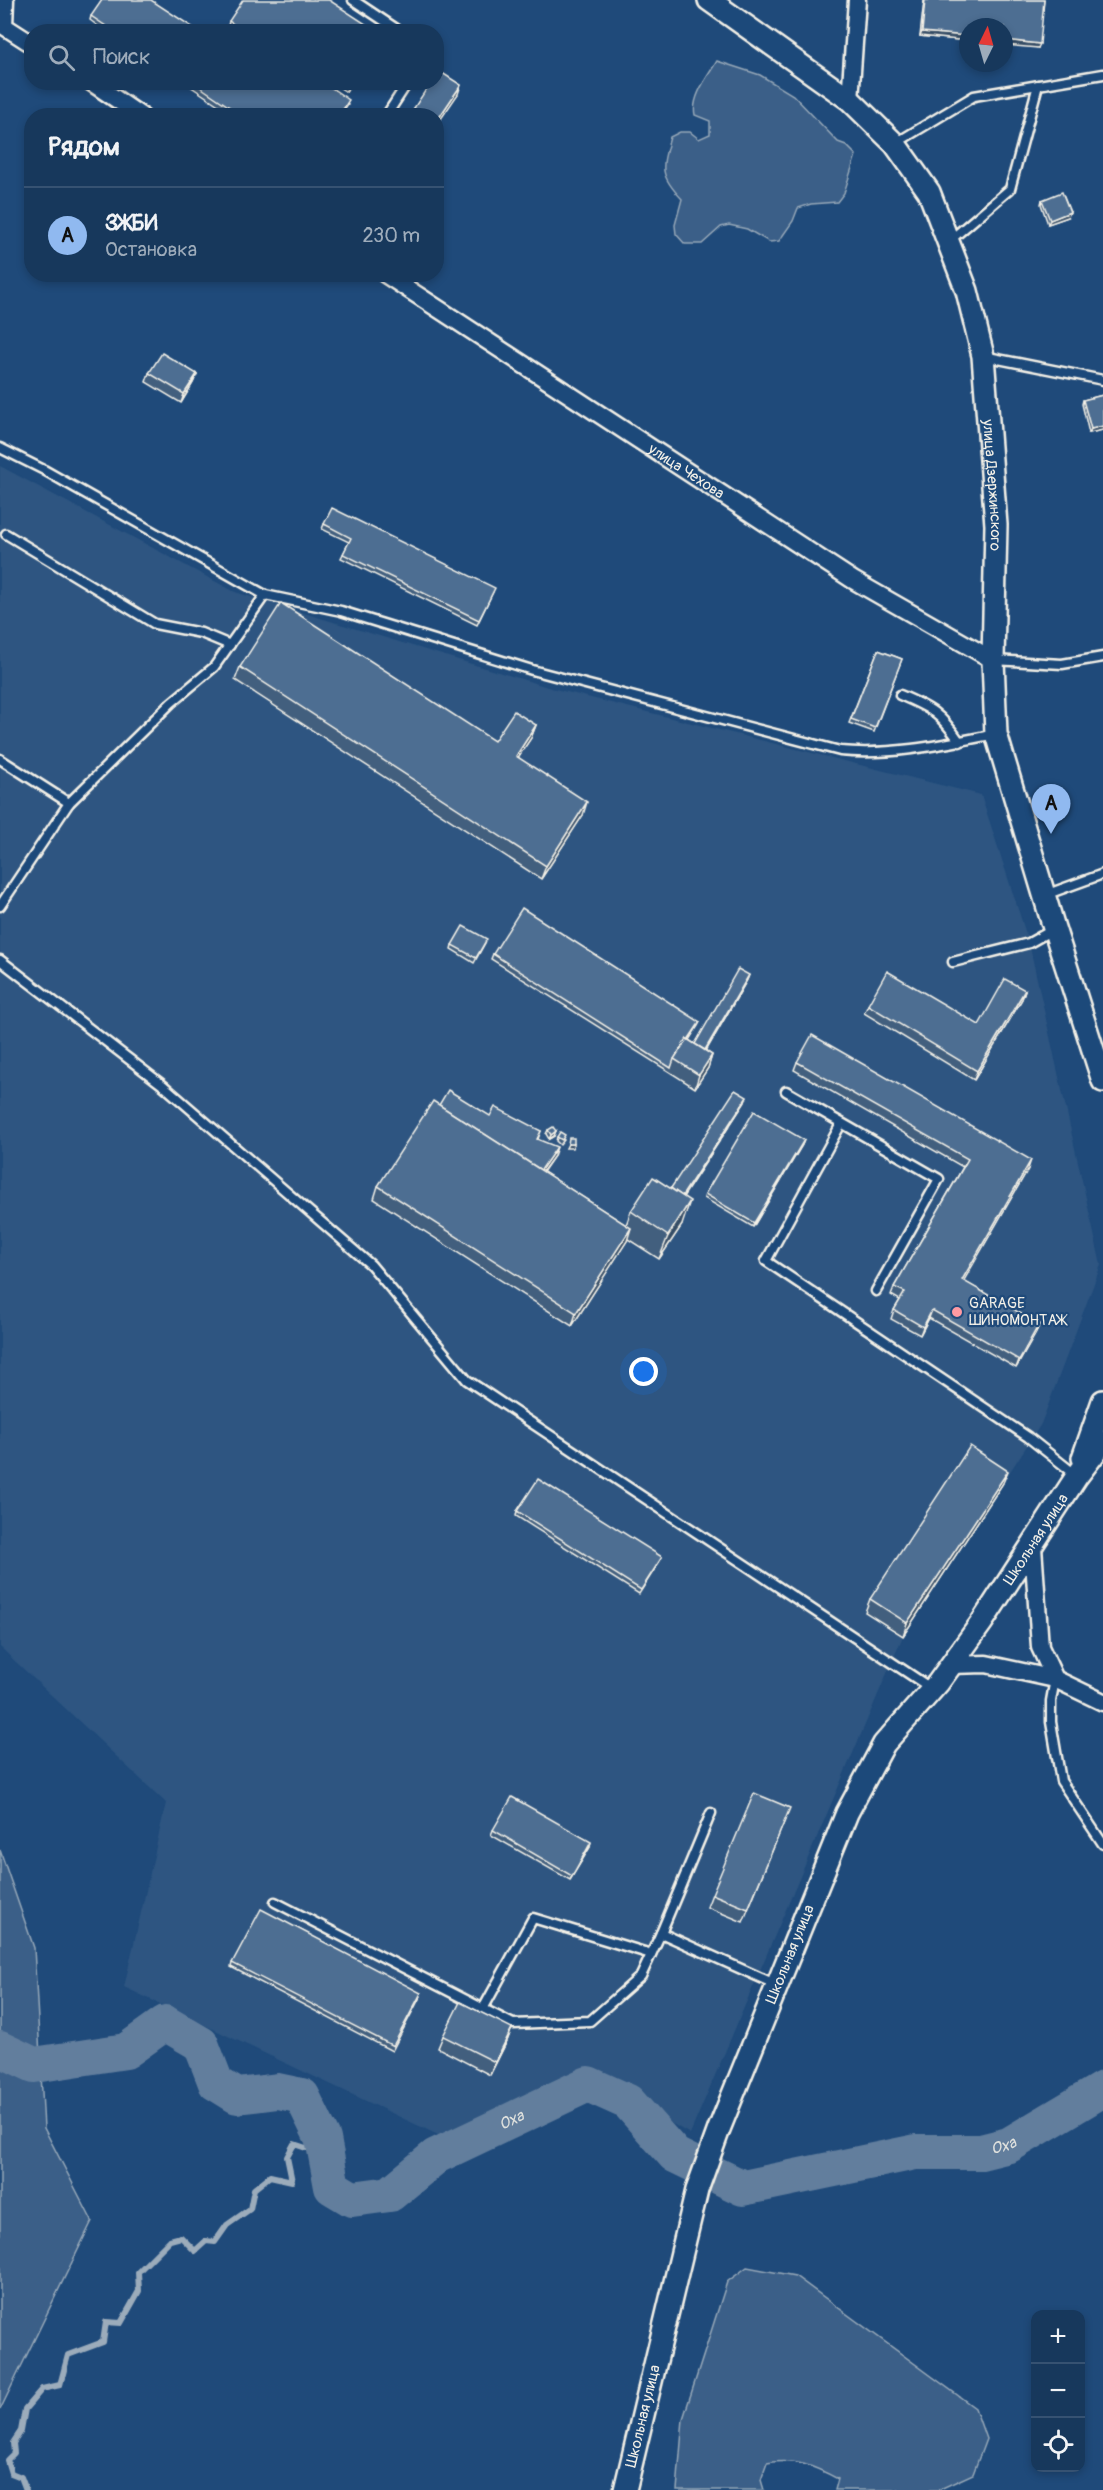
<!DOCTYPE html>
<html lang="ru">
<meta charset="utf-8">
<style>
:root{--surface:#17385c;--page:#244365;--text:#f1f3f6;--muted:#9eacbb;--line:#365272;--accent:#90b9f0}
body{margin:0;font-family:Pangolin,sans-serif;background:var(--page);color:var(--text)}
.controls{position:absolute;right:18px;bottom:18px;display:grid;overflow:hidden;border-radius:12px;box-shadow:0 3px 9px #0003}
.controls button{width:54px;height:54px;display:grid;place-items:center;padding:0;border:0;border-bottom:2px solid var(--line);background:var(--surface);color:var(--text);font:30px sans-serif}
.compass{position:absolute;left:959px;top:18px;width:54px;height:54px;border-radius:50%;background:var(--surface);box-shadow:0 3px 9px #0003;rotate:5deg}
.you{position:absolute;left:644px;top:1372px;width:21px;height:21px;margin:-15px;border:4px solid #fff;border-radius:50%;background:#1a73e8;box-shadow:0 0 0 9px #1a73e833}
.badge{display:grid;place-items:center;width:39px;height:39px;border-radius:50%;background:var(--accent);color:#111;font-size:20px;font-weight:700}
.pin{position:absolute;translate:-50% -50px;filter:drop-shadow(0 2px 3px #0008)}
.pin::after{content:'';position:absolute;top:32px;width:21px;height:18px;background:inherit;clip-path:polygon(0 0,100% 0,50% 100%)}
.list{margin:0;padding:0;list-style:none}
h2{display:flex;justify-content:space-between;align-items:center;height:78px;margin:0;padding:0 24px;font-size:26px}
h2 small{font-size:20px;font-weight:400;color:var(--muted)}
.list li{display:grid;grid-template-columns:39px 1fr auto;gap:18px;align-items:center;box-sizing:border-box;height:96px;padding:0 24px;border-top:2px solid var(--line)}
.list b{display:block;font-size:22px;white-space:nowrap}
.list p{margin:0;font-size:20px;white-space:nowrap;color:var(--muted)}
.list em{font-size:20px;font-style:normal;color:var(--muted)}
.icon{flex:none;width:33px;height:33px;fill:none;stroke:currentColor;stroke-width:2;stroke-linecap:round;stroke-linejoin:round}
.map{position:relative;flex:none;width:1103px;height:2490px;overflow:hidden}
.search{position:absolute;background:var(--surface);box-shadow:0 3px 9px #0003;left:24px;top:24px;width:420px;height:66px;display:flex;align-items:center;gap:15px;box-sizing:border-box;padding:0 21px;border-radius:24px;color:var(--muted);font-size:22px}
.panel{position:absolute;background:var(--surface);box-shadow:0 3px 9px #0003;left:24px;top:108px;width:420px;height:174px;border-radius:24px}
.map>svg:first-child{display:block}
.built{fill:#2d5581}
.green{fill:#3a5f88;stroke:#97a8b8;stroke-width:1.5}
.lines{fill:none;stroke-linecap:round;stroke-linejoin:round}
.stream{stroke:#9cacbb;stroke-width:6}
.river{stroke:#627e9d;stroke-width:36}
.service-casing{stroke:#f4f1e8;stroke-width:13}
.minor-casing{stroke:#f4f1e8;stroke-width:21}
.tertiary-casing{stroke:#f4f1e8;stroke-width:26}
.service{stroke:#1f4a7a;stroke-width:8}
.minor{stroke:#1f4a7a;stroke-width:16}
.tertiary{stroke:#1f4a7a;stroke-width:21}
.wall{fill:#425f7e;stroke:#f4f1e8;stroke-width:1.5}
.shaded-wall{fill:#364d66;stroke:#f4f1e8;stroke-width:1.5}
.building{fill:#4d6e92;stroke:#f4f1e8;stroke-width:1.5}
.poi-dot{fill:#ff9aa2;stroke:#1f4a7a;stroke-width:2}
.labels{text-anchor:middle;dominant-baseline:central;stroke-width:4.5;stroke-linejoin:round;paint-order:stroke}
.street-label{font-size:15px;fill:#f4f1e8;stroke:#1f4a7a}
.poi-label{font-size:15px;fill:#f4f1e8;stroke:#1f4a7a;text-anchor:start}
.water-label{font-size:16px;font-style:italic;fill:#dee0dd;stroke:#1f4a7a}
</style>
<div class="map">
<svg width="1103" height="2490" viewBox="0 0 1103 2490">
<rect width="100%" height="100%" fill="#1f4a7a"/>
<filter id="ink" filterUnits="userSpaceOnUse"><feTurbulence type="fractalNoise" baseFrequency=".0167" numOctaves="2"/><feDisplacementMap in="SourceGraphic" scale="12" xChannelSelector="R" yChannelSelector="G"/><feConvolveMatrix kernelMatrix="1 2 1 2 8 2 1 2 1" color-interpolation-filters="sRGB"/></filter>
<g filter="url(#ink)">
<polygon class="built" points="0,466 235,592 551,688 981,795 1029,943 1101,1265 1041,1424 903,1636 690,2134 599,2082 451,2141 124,1987 166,1803 0,1647"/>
<g class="green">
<path d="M 717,61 L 760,75 L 793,95 L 838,142 L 846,145 L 856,155 L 844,193 L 837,202 L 811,204 L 798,208 L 793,221 L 779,241 L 769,242 L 747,229 L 729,225 L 721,227 L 702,244 L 685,244 L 676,234 L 675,225 L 682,199 C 658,174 662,168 670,137 L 680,132 L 690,132 L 699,139 L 710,134 L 710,121 L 695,115 C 691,97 708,76 717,61 Z"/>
<polygon points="0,1850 34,1948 44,2128 92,2221 0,2410"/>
<path d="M 747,2267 L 795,2276 L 975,2408 L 986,2439 L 973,2474 L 938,2490 L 835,2490 L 838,2479 C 814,2466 795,2458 767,2463 L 761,2480 L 764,2490 L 677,2490 L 683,2419 L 727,2282 Z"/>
</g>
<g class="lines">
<polyline class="stream" points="26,2490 21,2477 11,2473 7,2460 14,2453 13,2443 21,2431 25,2409 42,2389 60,2385 68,2355 103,2342 106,2322 121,2323 139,2291 138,2272 170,2240 181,2237 195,2251 206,2241 215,2242 227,2225 250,2209 254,2189 270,2176 292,2181 287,2157 294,2144 306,2148 323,2139"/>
<path class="river" id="s1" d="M 0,2049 L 34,2065 L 126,2051 L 165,2023 L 201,2044 L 216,2083 L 237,2096 L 278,2091 L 302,2096 L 323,2139 L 332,2187 L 352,2199 L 390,2194 L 436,2156 L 588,2084 L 628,2102 L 675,2155 L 743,2188 L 916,2152 L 981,2152 L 1009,2145 L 1103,2089"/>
<defs>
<g id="service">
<polyline points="353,0 401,32"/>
<polyline points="386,116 408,82"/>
<polyline points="896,143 974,96 1103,74"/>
<polyline points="948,242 1010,189 1038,85"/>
<polyline points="983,356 1103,380"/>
<path d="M 0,448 L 44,470 L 265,595 L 341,611 L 532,670 L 840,751 C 892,756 945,744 996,734"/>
<polyline points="6,534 155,624 201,633 230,645"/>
<polyline points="993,660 1062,664 1103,657"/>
<path d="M 900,695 C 931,708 940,713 960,742"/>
<polyline points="0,759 69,803"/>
<polyline points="1045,895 1103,874"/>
<polyline points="0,906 69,803 171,703 214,667 265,595"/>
<polyline points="0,960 164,1086 371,1265 467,1380 932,1689"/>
<polyline points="953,962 1029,943 1054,929"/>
<polyline points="786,1091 939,1179 876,1291"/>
<polyline points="841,1124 766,1261 1028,1437 1076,1475"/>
<polyline points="1055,1679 1051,1701 1051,1722 1061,1781 1103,1844"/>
<polyline points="275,1902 513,2024 590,2021 641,1976 661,1933 711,1813"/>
<polyline points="661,1933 777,1985"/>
<polyline points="483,2009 533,1918 651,1954"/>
</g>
<g id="minor">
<polyline points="5,0 4,26 32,44"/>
<polyline points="91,82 141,116"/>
<polyline points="850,100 857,0"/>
<path id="s2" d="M 385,274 L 853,580 L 993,660"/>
<polyline points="1033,1547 1040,1647 1055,1679 1103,1702"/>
<polyline points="950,1665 986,1664 1055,1679"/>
</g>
<g id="tertiary">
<path id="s3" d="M 709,0 L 850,100 L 895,144 L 929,192 L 967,291 L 983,356 L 996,525 L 993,660 L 996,734 L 1054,928 L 1103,1081"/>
<polyline points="1083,1458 1103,1401"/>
<path id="s4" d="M 625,2490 L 697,2190 L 719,2129 L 847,1813 L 884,1744 L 938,1683 L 982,1622 L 1077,1476 L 1103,1442"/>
</g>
</defs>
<use href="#service" class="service-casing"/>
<use href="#minor" class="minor-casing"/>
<use href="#tertiary" class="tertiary-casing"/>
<use href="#service" class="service"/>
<use href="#minor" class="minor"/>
<use href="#tertiary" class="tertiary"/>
</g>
<g class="wall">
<polygon points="924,0 1044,0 1038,48 968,27 968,41 920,36"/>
<polygon points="91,16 200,32 106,32 90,20"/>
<polygon points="229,21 378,32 237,32 228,26"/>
<polygon points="184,82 323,82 348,104 340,116 235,116"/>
<polygon points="332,82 352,82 346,92"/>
<polygon points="458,94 436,116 412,116 414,108"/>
<polygon points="1042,200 1068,217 1048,224 1041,204"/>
<polygon points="149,373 197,374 193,383 181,403 146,382"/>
<polygon points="1103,395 1103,430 1089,433 1082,404 1083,400"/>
<polygon points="324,524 493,592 477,625 341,558 349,542 322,529"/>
<polygon points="878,650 902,659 874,732 849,723"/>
<polygon points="240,667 494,741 536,725 531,738 518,757 583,815 541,879 235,680"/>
<polygon points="485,943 474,963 451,949 452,945"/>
<polygon points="493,954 700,1022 698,1026 689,1040 695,1044 749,975 747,980 706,1051 712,1055 708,1068 695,1088 491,959"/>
<polygon points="1025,990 1022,999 974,1080 864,1013 868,1005 979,1025"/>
<polygon points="797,1062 1028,1169 963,1281 1039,1324 1036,1333 1016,1368 929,1318 920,1335 891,1319 894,1310 900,1300 891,1295 894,1287 963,1167 794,1070"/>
<polygon points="745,1102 683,1196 682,1225 659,1259 628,1239 572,1326 374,1199 378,1186 439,1105 490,1116 541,1131 538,1139 554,1156 543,1172 626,1225 631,1211 671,1188"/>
<polygon points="548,1130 554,1136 549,1139 546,1134"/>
<polygon points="557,1137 564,1140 560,1145 556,1141"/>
<polygon points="804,1140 802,1145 753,1227 704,1198 705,1194"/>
<polygon points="1003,1483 903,1636 865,1612 870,1599"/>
<polygon points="517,1511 662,1557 660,1561 639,1594 516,1516"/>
<polygon points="785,1820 743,1922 707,1907 712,1894"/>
<polygon points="493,1830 590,1847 570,1880 491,1835"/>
<polygon points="232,1963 420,1997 392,2051 231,1967"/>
<polygon points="512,2028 507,2041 490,2075 438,2048 443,2036"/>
</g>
<g class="shaded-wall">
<polygon points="922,32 968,36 968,41 920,36"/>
<polygon points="1004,40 1040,44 1038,48 1004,45"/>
<polygon points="461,85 458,94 436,126 436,122"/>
<polygon points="1070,212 1068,217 1048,224 1050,220"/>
<polygon points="197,374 193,383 181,403 184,394"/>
<polygon points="1103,426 1103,430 1089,433 1091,429"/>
<polygon points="536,725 531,738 511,768 516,756"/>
<polygon points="587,802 583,815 541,879 546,866"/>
<polygon points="749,975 747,980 699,1062 701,1058"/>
<polygon points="1025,990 1022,999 974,1080 977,1071"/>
<polygon points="712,1055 708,1068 695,1088 699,1075"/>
<polygon points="747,1097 745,1102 670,1217 671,1212"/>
<polygon points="556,1131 554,1136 549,1139 551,1135"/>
<polygon points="804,1140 802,1145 753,1227 754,1223"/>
<polygon points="568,1144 574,1144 572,1148 566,1148"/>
<polygon points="557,1147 554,1156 535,1182 538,1174"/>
<polygon points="1031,1160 1028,1169 959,1289 962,1280"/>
<polygon points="690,1201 682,1225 659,1259 668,1236"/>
<polygon points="631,1228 627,1241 572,1326 576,1313"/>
<polygon points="932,1310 929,1318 920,1335 923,1327"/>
<polygon points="1039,1324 1036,1333 1016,1368 1019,1360"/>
<polygon points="1008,1471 1003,1483 903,1636 907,1623"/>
<polygon points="591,1842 590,1847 570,1880 572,1876"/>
<polygon points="512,2028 507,2041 490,2075 495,2062"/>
</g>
<g class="building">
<polygon points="102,0 151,0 200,32 115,32 91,16"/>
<polygon points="243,0 329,0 378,32 245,32 229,21"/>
<polygon points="925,0 1044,0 1040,44 1004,40 1004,27 968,27 968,36 922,32"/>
<polygon points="439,71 461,85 436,122 436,116 426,116 414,108 431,82 436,82 436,74"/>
<polygon points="193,82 323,82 349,100 339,116 243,116"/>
<polygon points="340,82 351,82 348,87"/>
<polygon points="1062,192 1070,212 1050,220 1042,200"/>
<polygon points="162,353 197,374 184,394 149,373"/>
<polygon points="1103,395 1103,426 1091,429 1083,400"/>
<polygon points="332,508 495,588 479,620 343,554 351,538 324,524"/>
<polygon points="281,603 494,741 514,711 536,725 516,756 587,802 546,866 240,667"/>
<polygon points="878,650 902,659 875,728 851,719"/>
<polygon points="522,908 700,1022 688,1040 687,1039 674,1059 671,1068 493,954"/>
<polygon points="463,926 487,939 476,958 452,945"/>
<polygon points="738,969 749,975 705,1050 695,1044"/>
<polygon points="887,971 979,1025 1005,979 1025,990 977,1071 868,1005"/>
<polygon points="812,1035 1031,1160 962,1280 1039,1324 1019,1360 932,1310 923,1327 894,1310 905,1292 894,1287 968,1159 797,1062"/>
<polygon points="687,1039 712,1055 699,1075 674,1059"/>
<polygon points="448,1090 490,1116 495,1107 541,1131 537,1139 557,1147 541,1170 439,1105"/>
<polygon points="735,1090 747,1097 682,1196 671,1188"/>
<polygon points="433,1101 631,1228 576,1313 378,1186"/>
<polygon points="754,1111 804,1140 754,1223 705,1194"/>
<polygon points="553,1127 556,1131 551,1135 548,1130"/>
<polygon points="560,1132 565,1135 562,1140 557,1137"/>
<polygon points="569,1138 574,1138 574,1144 568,1144"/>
<polygon points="653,1177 690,1201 668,1236 631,1211"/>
<polygon points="970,1446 1008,1471 907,1623 870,1599"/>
<polygon points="538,1479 662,1557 641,1590 517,1511"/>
<polygon points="754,1793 790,1808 748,1909 712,1894"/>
<polygon points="512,1797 591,1842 572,1876 493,1830"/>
<polygon points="261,1909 421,1993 393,2046 232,1963"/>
<polygon points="460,2002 512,2028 495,2062 443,2036"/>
</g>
</g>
<circle class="poi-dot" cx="957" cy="1312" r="6"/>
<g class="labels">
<g class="street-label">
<text stroke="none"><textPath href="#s2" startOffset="360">улица Чехова</textPath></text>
<text stroke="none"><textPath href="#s3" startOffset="597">улица Дзержинского</textPath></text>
<text stroke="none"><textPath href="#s4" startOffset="1048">Школьная улица</textPath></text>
<text stroke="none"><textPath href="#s4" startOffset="562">Школьная улица</textPath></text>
<text stroke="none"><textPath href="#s4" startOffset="76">Школьная улица</textPath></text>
</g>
<g class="poi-label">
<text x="969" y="1303">GARAGE<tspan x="969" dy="17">ШИНОМОНТАЖ</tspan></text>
</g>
<g class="water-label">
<text stroke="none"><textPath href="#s1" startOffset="654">Оха</textPath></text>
<text stroke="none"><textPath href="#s1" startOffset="1194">Оха</textPath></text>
</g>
</g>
</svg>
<div class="controls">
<button>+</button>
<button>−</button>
<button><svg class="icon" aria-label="locate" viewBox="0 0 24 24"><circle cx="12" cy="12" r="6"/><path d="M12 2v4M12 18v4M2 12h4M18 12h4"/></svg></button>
</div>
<svg class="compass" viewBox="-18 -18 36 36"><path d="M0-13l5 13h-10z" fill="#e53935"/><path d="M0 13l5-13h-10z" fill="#9eacbb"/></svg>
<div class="you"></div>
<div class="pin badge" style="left:1051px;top:834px">A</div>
<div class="search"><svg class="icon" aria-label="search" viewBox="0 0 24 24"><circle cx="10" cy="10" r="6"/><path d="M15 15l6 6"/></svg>Поиск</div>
<section class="panel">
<h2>Рядом<small></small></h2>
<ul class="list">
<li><span class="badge">A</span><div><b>ЗЖБИ</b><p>Остановка</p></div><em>230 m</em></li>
</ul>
</section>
</div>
